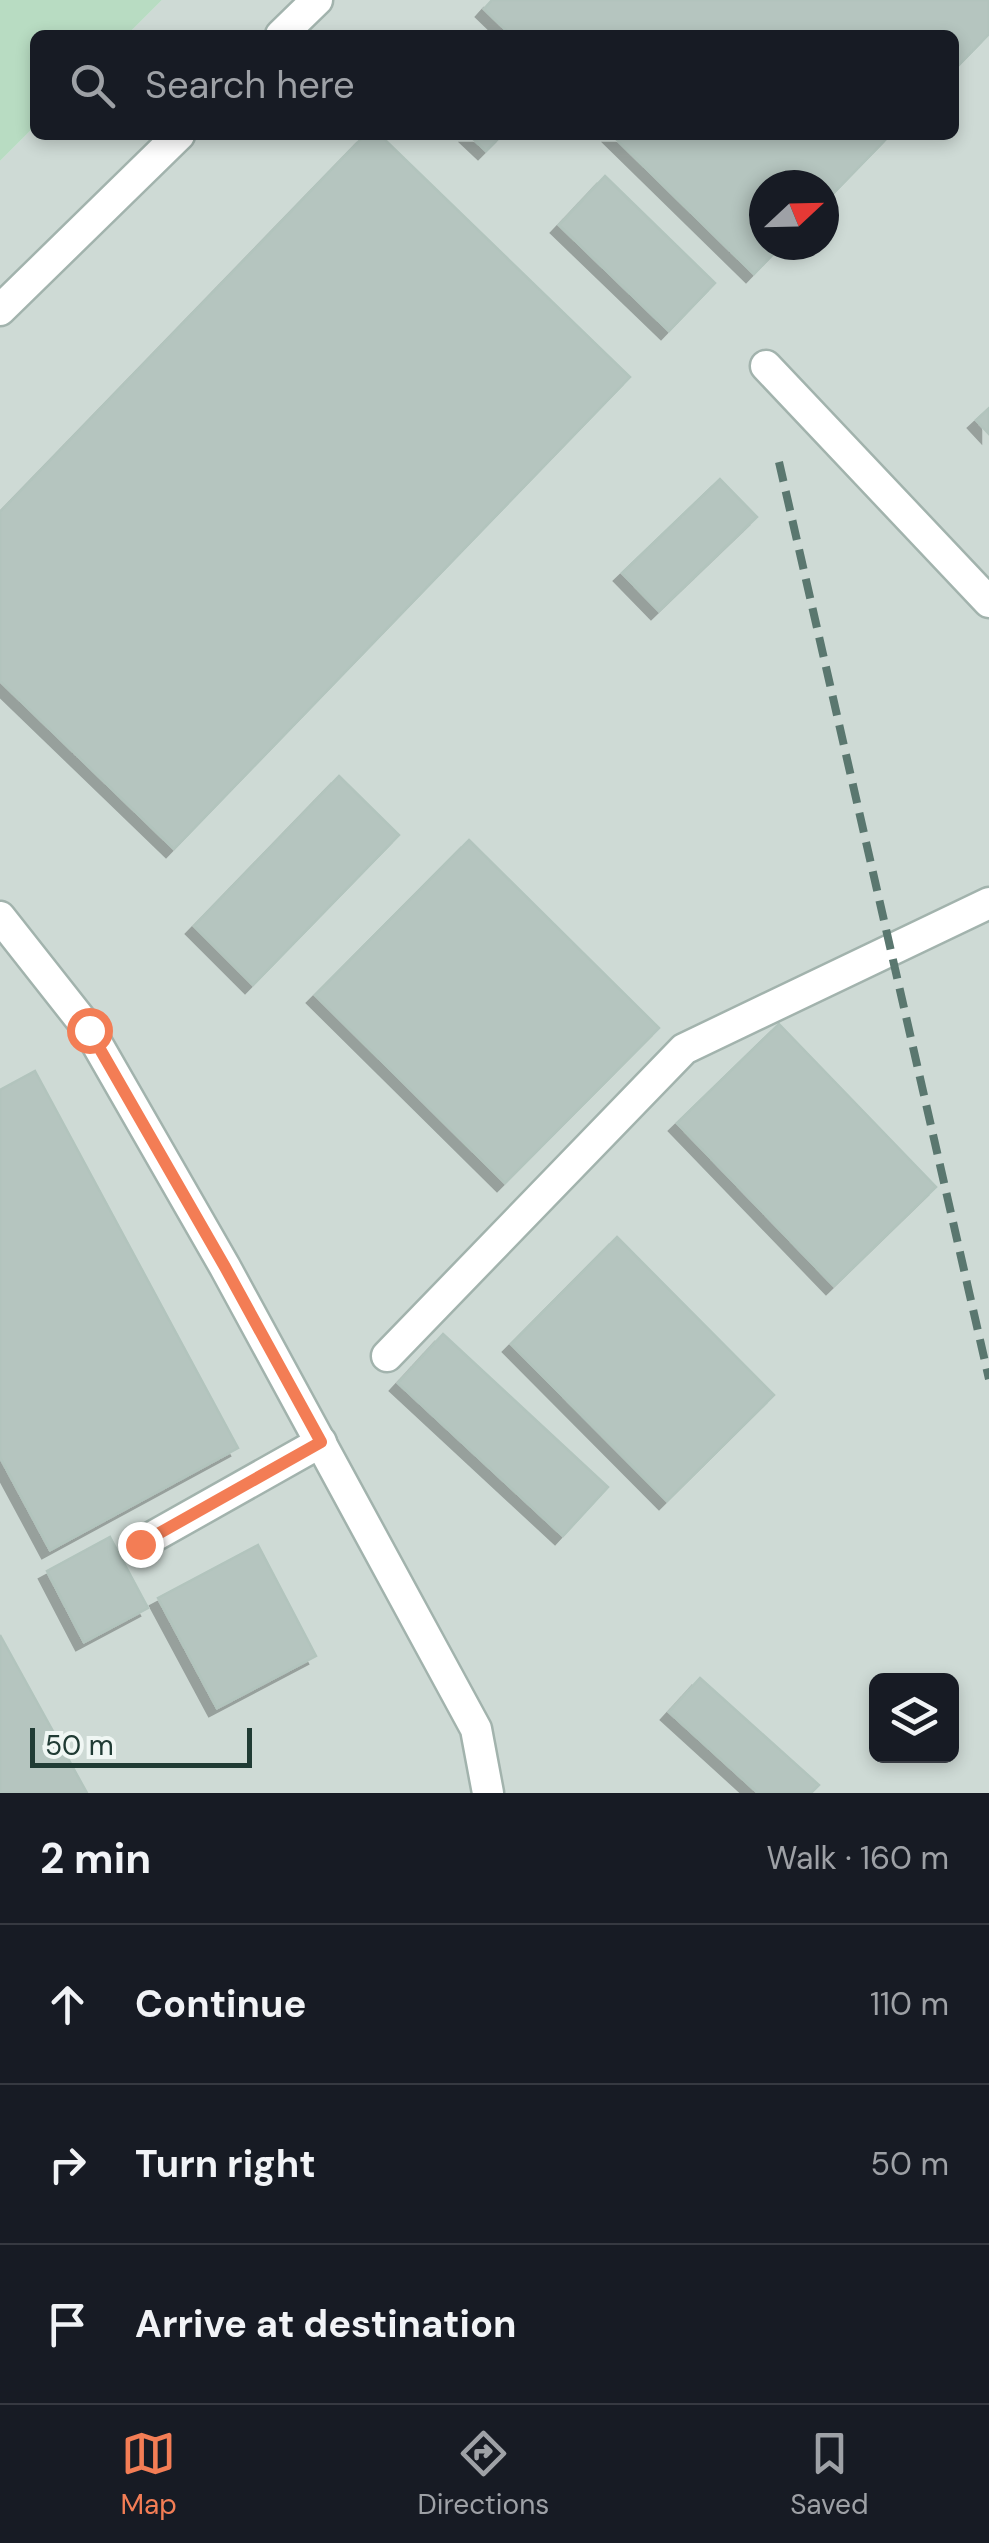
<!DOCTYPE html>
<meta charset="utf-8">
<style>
:root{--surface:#171b24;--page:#242831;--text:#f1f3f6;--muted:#9ea1a6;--line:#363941;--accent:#f37d55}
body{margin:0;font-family:"DM Sans",sans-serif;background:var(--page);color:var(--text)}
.controls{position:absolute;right:30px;bottom:30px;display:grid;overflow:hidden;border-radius:15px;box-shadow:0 5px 15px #0003}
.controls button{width:90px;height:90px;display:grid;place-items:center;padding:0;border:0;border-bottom:2px solid var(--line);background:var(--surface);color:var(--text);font:50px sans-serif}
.compass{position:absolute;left:749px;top:170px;width:90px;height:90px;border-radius:50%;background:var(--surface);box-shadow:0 5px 15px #0003;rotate:68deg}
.scale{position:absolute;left:30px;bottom:25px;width:222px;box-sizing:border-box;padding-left:10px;border:5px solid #203b34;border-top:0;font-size:28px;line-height:35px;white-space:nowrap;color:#203b34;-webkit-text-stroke:8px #f0f7f4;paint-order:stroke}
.stop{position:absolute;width:30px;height:30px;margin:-22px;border:8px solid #f37d55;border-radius:50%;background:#fff}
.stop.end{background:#f37d55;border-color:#fff;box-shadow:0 2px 10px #0008}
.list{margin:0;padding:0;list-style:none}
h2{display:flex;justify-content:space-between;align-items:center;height:130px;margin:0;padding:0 40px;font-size:42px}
h2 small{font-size:32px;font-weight:400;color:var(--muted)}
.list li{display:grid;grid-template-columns:65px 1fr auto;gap:30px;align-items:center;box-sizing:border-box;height:160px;padding:0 40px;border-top:2px solid var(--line)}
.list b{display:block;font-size:38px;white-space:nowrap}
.list em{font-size:32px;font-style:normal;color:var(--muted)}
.icon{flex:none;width:55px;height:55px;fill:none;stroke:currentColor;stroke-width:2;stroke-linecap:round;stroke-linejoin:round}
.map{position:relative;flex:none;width:989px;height:1793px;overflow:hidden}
.search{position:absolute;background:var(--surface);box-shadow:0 5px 15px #0003;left:30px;right:30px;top:30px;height:110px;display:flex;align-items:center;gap:25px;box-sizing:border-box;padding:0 35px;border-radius:15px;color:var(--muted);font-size:38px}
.sheet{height:610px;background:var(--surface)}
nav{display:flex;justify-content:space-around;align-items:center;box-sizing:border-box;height:140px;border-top:2px solid var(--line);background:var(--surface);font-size:28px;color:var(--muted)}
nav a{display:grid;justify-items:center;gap:5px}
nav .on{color:var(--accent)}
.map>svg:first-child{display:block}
.built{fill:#cedad5;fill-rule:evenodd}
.green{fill:#b8dcc2}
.building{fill:#b5c5bf;stroke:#b2c4bd;stroke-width:2.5;filter:url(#shadow)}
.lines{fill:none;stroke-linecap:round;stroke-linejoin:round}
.minor-casing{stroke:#a2b3ad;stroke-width:35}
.minor{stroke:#fff;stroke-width:30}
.rail{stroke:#5a776f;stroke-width:8;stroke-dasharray:20 10;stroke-linecap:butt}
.route{stroke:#f37d55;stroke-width:12}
</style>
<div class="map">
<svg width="989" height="1793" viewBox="0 0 989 1793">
<defs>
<filter id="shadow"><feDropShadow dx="-8" dy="8" stdDeviation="0" flood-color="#0004"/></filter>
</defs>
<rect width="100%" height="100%" fill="#dfebe6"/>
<path class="built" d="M 162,0 L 989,0 L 989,1793 L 0,1793 L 0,161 L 35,126 L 35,135 L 954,135 L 954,35 L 127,35 ZM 764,185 L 824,185 L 824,245 L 764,245 ZM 876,1680 L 952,1680 L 952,1756 L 876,1756 Z"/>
<polygon class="green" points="0,0 162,0 127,35 35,35 35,126 0,161"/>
<g class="building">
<polygon points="492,0 989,0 989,34 954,70 954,35 511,35 484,9"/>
<polygon points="365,135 380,135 630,377 174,849 0,681 0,512"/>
<polygon points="469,135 502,135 486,151"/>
<polygon points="612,135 890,135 824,203 824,185 764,185 764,245 782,245 754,274"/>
<polygon points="605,176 715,283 669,331 559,225"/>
<polygon points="989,408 989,434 976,420"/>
<polygon points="720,479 757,517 659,611 622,573"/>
<polygon points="339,776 399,835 253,985 194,926"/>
<polygon points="469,840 659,1028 505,1183 315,995"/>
<polygon points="779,1024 936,1187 834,1286 677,1123"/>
<polygon points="35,1071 238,1448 50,1550 0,1457 0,1090"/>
<polygon points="617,1237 774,1395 667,1501 511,1344"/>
<polygon points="443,1334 608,1487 563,1536 398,1383"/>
<polygon points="110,1537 148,1608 84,1642 47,1571"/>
<polygon points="258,1545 316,1656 217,1708 158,1598"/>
<polygon points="0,1635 87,1793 0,1793"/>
<polygon points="700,1678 819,1785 811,1793 758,1793 669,1712"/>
</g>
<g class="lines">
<defs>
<g id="minor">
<polyline points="281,35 317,0"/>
<polyline points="0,310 179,135"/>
<polyline points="766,366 989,602"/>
<polyline points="0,917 89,1030 225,1267 476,1729 488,1793"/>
<polyline points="387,1356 684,1049 989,903"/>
<polyline points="140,1544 321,1442"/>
</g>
</defs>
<use href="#minor" class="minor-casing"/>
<use href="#minor" class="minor"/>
<polyline class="rail" points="779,462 989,1379"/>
</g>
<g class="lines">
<polyline class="route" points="89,1030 225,1267 321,1442 140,1544"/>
</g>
</svg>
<div class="controls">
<button><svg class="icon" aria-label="layers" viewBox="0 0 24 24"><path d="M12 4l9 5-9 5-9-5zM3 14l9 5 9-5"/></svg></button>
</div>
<svg class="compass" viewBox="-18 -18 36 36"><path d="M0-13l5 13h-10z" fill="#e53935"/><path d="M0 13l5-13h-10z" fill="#9ea1a6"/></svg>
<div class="scale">50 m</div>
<div class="stop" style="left:89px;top:1030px"></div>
<div class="stop end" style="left:140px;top:1544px"></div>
<div class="search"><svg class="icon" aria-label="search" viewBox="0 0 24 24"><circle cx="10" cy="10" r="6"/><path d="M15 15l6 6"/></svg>Search here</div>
</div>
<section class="sheet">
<h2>2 min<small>Walk · 160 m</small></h2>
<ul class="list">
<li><svg class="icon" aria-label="ahead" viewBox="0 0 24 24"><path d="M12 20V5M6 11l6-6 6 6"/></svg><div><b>Continue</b></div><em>110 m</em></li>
<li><svg class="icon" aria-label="right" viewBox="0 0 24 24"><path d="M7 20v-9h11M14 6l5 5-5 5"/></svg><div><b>Turn right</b></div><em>50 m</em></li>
<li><svg class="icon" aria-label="arrive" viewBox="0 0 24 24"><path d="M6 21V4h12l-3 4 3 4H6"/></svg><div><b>Arrive at destination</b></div></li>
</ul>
</section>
<nav>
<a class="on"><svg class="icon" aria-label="map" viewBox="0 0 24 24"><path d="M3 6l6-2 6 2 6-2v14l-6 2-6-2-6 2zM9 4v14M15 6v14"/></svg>Map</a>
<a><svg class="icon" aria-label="directions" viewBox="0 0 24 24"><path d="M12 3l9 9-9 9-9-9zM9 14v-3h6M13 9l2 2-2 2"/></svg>Directions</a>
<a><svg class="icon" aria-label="saved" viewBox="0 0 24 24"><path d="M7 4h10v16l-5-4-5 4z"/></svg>Saved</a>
</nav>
